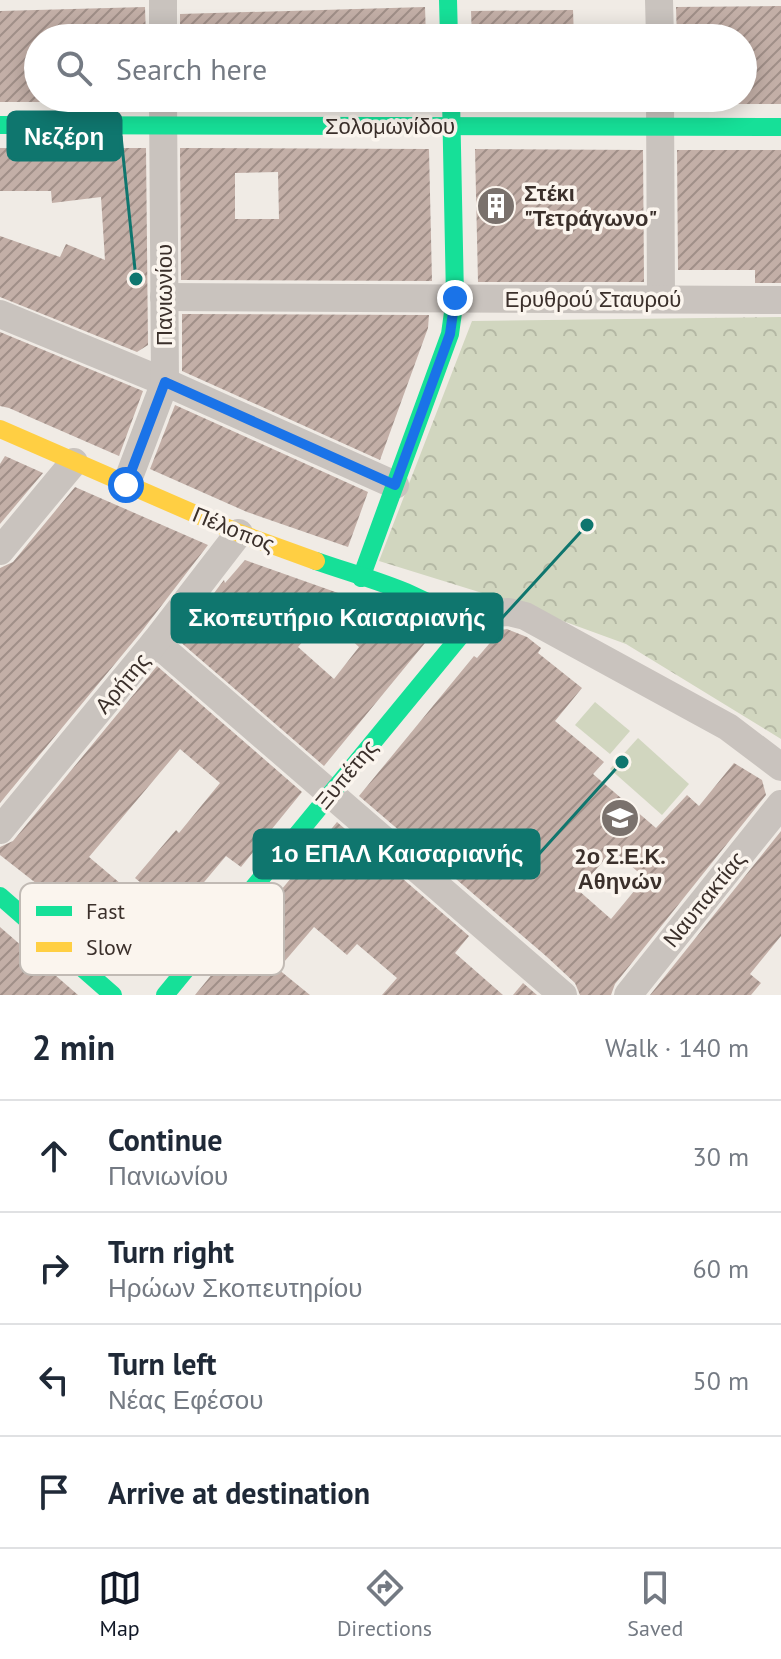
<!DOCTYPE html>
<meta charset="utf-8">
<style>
:root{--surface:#fff;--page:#f6f6f7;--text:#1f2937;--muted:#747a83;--line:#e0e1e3;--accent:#111827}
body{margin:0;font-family:"PT Sans",sans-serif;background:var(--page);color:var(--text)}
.stop{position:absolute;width:24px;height:24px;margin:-18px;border:6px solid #1a73e8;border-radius:50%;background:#fff}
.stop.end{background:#1a73e8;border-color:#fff;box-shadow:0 2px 8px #0008}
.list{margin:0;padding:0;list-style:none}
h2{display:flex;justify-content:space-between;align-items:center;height:104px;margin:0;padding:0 32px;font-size:34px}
h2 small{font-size:26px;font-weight:400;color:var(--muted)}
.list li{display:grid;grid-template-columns:52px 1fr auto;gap:24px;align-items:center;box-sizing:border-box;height:112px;padding:0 32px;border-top:2px solid var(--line)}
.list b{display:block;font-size:30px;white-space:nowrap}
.list p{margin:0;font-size:26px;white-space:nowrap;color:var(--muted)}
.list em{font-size:26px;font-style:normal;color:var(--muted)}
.icon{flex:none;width:44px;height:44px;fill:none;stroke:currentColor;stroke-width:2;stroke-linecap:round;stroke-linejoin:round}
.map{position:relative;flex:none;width:781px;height:995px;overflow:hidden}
.search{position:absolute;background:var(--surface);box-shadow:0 4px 20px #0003;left:24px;right:24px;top:24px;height:88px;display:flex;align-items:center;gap:20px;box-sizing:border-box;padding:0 28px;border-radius:44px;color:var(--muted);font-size:30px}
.sheet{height:552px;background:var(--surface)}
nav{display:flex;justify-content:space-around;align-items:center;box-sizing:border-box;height:112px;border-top:2px solid var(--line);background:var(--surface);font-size:22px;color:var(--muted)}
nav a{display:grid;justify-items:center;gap:4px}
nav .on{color:var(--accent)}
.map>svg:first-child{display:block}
.grass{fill:#d1d6bf}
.park{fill:url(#park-crowns)}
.building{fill:url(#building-hatch);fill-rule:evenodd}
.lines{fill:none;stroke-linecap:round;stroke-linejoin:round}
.street{stroke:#c9c3be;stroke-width:28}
.fast{stroke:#16e098;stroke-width:18}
.slow{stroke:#ffcf43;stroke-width:18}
.route{stroke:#1a73e8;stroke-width:10}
.labels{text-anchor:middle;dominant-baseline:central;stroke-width:7;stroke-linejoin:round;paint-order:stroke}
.street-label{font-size:22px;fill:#3b302b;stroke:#fbf5ee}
.poi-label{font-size:22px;font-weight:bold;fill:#3b302b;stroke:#fbf5ee;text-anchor:start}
.key{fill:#fbf5ee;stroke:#c1bab4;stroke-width:2}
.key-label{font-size:22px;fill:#3b302b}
.leader{fill:none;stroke:#0f766e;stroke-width:3}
.callout-dot{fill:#0f766e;stroke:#fbf5ee;stroke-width:3}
.callout{fill:#0f766e;stroke:#0f766e;stroke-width:3}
.callout-label{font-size:24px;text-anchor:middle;font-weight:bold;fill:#fff}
</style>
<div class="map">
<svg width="781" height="995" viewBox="0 0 781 995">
<defs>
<pattern id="park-crowns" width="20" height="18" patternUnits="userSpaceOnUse" patternTransform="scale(2)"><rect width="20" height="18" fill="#d1d6bf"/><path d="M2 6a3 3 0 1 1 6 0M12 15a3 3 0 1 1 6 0" fill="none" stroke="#b4b8a4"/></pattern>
<pattern id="building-hatch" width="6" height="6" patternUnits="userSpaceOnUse" patternTransform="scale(2)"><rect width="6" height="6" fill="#c3afa7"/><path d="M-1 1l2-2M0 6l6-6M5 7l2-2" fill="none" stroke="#a08f88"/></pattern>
</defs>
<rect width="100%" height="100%" fill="#f0ebe5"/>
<g class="grass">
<polygon points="595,702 630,731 610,754 575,725"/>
<polygon points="638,738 689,784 662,815 610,769"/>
</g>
<polygon class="park" points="781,317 781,739 626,644 508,601 379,561 472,321"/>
<g class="building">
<polygon points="781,6 781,104 677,104 677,98 743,98 743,38 677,38 676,7"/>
<polygon points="145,7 146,38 38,38 38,98 144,98 144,102 0,102 0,11"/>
<polygon points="425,7 426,38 180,38 180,14"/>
<polygon points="573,10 574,38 472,38 471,11"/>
<polygon points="184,98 428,98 428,103 184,102"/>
<polygon points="474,98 643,98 643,104 474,103"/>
<polygon points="0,148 146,148 148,345 137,352 0,297 0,236 60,257 66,244 105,260 101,197 52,203 51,191 0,191"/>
<path d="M 180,148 L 429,149 L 432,281 L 181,280 ZM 278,172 L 279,219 L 235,219 L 235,173 Z"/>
<polygon points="475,149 643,150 644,282 478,282"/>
<polygon points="677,150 781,150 781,283 755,283 755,270 678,270"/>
<polygon points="182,314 429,315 428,328 380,460 182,371"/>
<polygon points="0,332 143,391 119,456 9,408 0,406"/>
<polygon points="175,405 368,492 348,547 247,512 150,469"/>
<polygon points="5,456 43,473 0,524 0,464"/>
<polygon points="75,487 208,545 142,631 0,803 0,568 13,562"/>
<path d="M 245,560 L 406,617 L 434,632 L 324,766 L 178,640 L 224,580 L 225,583 ZM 325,616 L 359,647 L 334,679 L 298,647 Z"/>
<path d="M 507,629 L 527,637 L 541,648 L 538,653 L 582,688 L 555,721 L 604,762 L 593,774 L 656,828 L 687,795 L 699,806 L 734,763 L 762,780 L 766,795 L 615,984 L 611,995 L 580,995 L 575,983 L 546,956 L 359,796 L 474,656 L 477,658 L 501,630 ZM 613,850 L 645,878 L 611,919 L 578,890 Z"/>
<polygon points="157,666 302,792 241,867 226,856 178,913 135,878 176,830 179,833 220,783 180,749 89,857 134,895 101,934 0,855 0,847 13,841"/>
<polygon points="337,822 469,936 455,953 503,995 382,995 397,978 357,944 347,955 314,927 278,969 310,995 195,995"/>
<polygon points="781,831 781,936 750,974 761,983 751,995 650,995"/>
<polygon points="0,927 78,995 0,995"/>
<polygon points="523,983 537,995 513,995"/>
</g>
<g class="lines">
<g class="street">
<polyline points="163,0 163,38"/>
<polyline points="659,0 660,38"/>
<polyline points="660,98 661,299"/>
<polyline points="164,297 781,300"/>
<polyline points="0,314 165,382 395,485"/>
<polyline points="126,485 165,382 163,98"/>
<polyline points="0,551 74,462"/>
<polyline points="467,628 479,614 509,612 525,616 728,727 781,767"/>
<polyline points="155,642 563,995"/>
<polyline points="0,830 155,642 239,533"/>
<polyline points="628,995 781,804"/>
</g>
<g class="fast">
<polyline points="448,0 449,38"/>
<polyline points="0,125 781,127"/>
<polyline points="361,578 450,334 455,298 451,98"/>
<polyline points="0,896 113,995"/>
<path d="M 165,995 L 467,628 C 425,592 367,579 316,561"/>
</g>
<polyline class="slow" points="0,429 239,533 316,561"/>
</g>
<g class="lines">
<polyline class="route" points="126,485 165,382 395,485 450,334 455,298"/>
</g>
<defs>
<symbol id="building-disc" viewBox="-11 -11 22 22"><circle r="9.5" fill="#7a716c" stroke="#fbf5ee"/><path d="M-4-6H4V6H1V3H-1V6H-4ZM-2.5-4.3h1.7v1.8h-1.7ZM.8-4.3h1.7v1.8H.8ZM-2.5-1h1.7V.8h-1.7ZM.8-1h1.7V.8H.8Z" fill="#fff"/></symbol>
<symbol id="school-disc" viewBox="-11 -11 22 22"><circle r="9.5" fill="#7a716c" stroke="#fbf5ee"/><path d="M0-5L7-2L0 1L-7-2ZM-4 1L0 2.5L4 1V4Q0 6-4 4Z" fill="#fff"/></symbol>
</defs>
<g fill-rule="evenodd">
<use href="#building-disc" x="474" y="184" width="44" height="44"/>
<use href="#school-disc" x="598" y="796" width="44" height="44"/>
</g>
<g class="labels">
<g class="street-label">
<text x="390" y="126">Σολομωνίδου</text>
<text transform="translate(164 295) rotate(-90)">Πανιωνίου</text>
<text x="593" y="299">Ερυθρού Σταυρού</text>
<text transform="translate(234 529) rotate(22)">Πέλοπος</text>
<text transform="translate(122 683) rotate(-50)">Αρήτης</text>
<text transform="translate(346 774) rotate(-50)">Ξυπέτης</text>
<text transform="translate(704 899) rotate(-51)">Ναυπακτίας</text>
</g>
<g class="poi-label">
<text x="524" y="193">Στέκι<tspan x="524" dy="25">"Τετράγωνο"</tspan></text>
<text x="620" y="856" text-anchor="middle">2ο Σ.Ε.Κ.<tspan x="620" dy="25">Αθηνών</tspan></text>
</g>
</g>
<rect x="20" y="883" width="264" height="92" rx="12" class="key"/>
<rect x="36" y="906" width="36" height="10" fill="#16e098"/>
<rect x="36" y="942" width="36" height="10" fill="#ffcf43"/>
<g class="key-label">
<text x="86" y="919">Fast</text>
<text x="86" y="955">Slow</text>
</g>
<path class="leader" d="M136 279L121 136M587 525L502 618M622 762L539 854"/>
<g class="callout-dot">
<circle cx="136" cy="279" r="8"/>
<circle cx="587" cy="525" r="8"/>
<circle cx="622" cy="762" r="8"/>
</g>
<g class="callout">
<rect x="8" y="112" width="113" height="48" rx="8"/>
<rect x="172" y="594" width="330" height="48" rx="8"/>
<rect x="254" y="830" width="285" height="48" rx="8"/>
</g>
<g class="callout-label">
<text x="64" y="145">Νεζέρη</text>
<text x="337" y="626">Σκοπευτήριο Καισαριανής</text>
<text x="397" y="862">1ο ΕΠΑΛ Καισαριανής</text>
</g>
</svg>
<div class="stop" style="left:126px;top:485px"></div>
<div class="stop end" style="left:455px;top:298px"></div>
<div class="search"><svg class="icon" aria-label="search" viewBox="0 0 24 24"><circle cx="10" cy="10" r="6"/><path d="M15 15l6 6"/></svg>Search here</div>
</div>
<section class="sheet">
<h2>2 min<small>Walk · 140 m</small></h2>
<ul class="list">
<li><svg class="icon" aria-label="ahead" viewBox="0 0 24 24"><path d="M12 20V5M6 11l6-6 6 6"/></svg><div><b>Continue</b><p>Πανιωνίου</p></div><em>30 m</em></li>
<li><svg class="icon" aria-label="right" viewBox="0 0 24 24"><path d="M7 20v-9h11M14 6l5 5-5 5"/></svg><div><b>Turn right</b><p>Ηρώων Σκοπευτηρίου</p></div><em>60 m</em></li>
<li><svg class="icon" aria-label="left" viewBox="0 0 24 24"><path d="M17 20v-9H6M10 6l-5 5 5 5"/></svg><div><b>Turn left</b><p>Νέας Εφέσου</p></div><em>50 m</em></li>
<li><svg class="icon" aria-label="arrive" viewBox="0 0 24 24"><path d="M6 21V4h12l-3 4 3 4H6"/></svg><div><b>Arrive at destination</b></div></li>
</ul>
</section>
<nav>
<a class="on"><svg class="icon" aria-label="map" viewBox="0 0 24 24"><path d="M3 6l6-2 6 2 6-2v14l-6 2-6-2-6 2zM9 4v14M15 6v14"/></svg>Map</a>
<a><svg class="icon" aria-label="directions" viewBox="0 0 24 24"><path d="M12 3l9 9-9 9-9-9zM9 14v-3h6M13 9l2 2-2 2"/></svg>Directions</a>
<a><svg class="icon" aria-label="saved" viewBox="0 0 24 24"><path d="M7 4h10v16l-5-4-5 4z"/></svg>Saved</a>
</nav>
